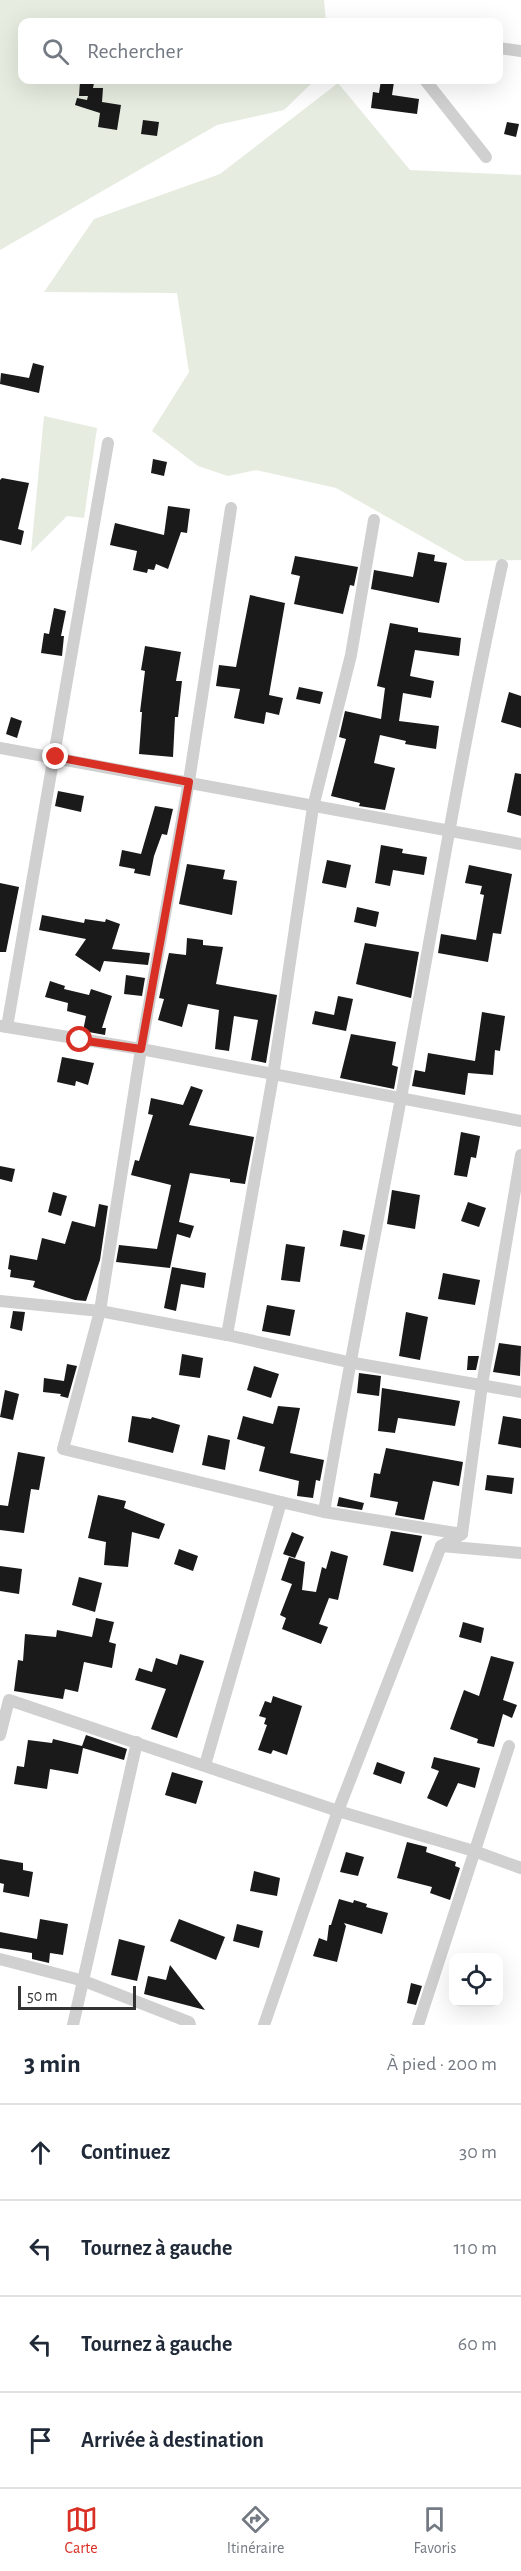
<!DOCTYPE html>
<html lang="fr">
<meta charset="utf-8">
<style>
:root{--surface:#fff;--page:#f2f2f3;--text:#1f2937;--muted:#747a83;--line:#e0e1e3;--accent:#d93025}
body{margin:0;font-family:"Alegreya Sans",sans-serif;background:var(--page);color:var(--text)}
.controls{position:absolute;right:18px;bottom:18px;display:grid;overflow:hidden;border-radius:12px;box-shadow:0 6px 24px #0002}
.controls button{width:54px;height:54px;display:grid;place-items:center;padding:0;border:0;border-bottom:2px solid var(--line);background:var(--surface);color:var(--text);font:30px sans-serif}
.scale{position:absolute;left:18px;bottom:15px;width:118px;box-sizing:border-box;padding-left:6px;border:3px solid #333;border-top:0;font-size:16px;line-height:21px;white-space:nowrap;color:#333;-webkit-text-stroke:4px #fff;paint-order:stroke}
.stop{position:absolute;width:18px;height:18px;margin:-14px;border:4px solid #d93025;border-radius:50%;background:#fff}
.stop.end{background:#d93025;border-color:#fff;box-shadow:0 2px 6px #0008}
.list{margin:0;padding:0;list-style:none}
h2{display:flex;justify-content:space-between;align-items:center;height:78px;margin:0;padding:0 24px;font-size:26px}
h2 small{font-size:20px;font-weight:400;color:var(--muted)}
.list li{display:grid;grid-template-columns:39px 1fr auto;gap:18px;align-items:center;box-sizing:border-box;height:96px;padding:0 24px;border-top:2px solid var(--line)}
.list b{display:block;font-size:22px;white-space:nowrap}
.list em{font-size:20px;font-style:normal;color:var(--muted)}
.icon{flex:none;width:33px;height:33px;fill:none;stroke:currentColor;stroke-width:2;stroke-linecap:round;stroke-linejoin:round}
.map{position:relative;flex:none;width:521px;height:2025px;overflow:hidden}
.search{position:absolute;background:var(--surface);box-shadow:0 6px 24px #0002;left:18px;right:18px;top:18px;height:66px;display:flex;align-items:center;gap:15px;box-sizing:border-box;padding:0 21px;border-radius:12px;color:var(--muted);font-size:22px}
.sheet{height:462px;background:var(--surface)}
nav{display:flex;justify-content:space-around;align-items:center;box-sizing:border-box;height:84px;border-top:2px solid var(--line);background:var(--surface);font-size:16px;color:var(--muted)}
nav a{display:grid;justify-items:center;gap:3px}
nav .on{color:var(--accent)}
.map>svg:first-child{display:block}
.green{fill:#e6ecdf}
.building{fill:#1a1a1a}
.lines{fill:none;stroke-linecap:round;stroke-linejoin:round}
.minor{stroke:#d0d0d0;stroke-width:12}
.route{stroke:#d93025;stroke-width:8}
</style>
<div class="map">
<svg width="521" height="2025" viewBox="0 0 521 2025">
<rect width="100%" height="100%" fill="#fff"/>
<g class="green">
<polygon points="0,0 324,0 326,22 22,22 22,80 315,80 284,110 217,125 0,250"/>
<polygon points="338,83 410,170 521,175 521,560 465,561 336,488 256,470 228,476 198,466 152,431 189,372 177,293 44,292 94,219 220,174"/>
<polygon points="44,416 97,428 84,518 67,516 31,552"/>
</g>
<g class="building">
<polygon points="381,80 394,82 392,95 419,99 417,114 371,108 373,92 379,93"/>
<polygon points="80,82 94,83 93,88 103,88 102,102 121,105 117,130 98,127 100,113 75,105 77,98 87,100 88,96 79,96"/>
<polygon points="143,120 159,122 157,136 141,134"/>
<polygon points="507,122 519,124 516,137 504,134"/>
<polygon points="33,363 44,366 39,393 0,384 1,373 29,378"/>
<polygon points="153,459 167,462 164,476 151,473"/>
<polygon points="2,478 29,483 18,529 24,531 21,545 0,540 0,480"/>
<polygon points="168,506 190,509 187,533 181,532 168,569 156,564 154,570 148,569 147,573 133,570 137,551 110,545 115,523 164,535"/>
<polygon points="418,552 435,555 434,561 447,563 439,603 371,589 374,570 413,577"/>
<polygon points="295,556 358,567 354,586 350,585 343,614 294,604 300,576 291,574"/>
<polygon points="250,595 285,603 269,695 283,698 279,715 266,712 264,724 234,718 240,689 216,686 219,665 236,667"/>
<polygon points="54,608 66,611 61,636 64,636 62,656 41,653 44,633 49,634"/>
<polygon points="390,623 418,628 418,632 461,638 459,656 415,650 410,676 434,681 431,698 403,693 399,721 439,726 436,749 405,744 406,741 380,735 374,763 395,768 385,810 359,806 360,803 331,796 346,739 339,737 345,711 381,719 385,688 377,686"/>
<polygon points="145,646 181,652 176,681 182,681 178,717 175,717 173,757 139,754 142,712 140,712 145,671 141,670"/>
<polygon points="299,687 323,692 320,704 296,699"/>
<polygon points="509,692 521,696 521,728 501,722"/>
<polygon points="11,717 22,721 17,738 6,734"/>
<polygon points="515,773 521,774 521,816 507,812"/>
<polygon points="58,791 84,796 81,812 55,806"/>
<polygon points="155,806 173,809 167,835 162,834 154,856 150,876 134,873 135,869 119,866 122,850 141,854"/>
<polygon points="381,845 403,849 402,853 427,857 424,875 393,870 390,886 375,883"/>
<polygon points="327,860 351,865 346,888 322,883"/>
<polygon points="187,864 225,870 223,879 237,881 232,915 179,904"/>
<polygon points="469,865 512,874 501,934 493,933 488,962 438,953 441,934 476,940 484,895 480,894 482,886 465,883"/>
<polygon points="0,883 19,887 6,952 0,952"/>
<polygon points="357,907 379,912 376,927 354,922"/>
<polygon points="42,915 84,923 85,919 105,922 106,919 120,924 112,949 150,953 148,965 104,961 100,972 75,955 86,939 39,930"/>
<polygon points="187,938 203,940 203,945 223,947 216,984 277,995 266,1063 251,1060 258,1020 234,1016 229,1051 215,1049 219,1010 188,1004 182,1027 158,1020 164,999 159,998 169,953 186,955"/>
<polygon points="365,943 419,952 411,998 356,984"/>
<polygon points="126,975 145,978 142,996 124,994"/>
<polygon points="50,981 65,986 64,989 89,995 91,989 112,996 102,1028 106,1028 105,1035 83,1031 86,1016 67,1011 68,1003 45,997"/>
<polygon points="338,996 353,999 346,1031 312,1024 315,1011 334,1015"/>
<polygon points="482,1012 505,1016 500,1051 495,1050 493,1075 468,1073 465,1095 412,1086 415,1070 425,1072 428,1053 475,1061"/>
<polygon points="351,1034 396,1042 392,1065 398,1067 394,1089 340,1078"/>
<polygon points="62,1057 94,1063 88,1085 76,1081 75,1086 57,1082"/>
<polygon points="191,1086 203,1090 189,1125 254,1137 245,1184 230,1182 230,1179 190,1173 179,1222 194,1226 190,1238 177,1234 170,1268 116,1262 119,1245 157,1249 171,1185 131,1175 135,1160 139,1161 153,1115 148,1114 151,1098 183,1105"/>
<polygon points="461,1132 480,1136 476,1158 471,1157 467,1177 454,1175"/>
<polygon points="0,1166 15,1169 12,1182 0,1179"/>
<polygon points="392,1190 420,1195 415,1229 387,1224"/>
<polygon points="53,1192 67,1196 61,1216 48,1212"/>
<polygon points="468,1202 486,1208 479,1227 461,1221"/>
<polygon points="99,1204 108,1206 100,1260 86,1301 75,1300 33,1287 35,1281 10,1277 11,1270 8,1269 10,1255 37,1260 42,1238 65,1244 72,1221 95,1227"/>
<polygon points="343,1230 365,1235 362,1250 340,1246"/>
<polygon points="286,1244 305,1247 300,1282 281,1280"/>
<polygon points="172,1267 206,1273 204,1288 181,1284 176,1311 164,1308"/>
<polygon points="443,1273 480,1280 475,1305 438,1299"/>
<polygon points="267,1305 295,1310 290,1336 262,1331"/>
<polygon points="13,1311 25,1312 22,1331 10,1328"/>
<polygon points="406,1312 428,1317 420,1360 399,1356"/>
<polygon points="499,1343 521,1346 520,1376 493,1372"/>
<polygon points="182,1354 203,1358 200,1378 179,1375"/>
<polygon points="468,1356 479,1356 476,1370 467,1370"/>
<polygon points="67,1364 77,1366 68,1398 60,1396 61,1394 43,1392 44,1378 64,1381"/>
<polygon points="254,1366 279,1374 271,1398 247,1390"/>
<polygon points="359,1373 381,1376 379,1396 357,1393"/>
<polygon points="382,1388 460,1401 455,1426 398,1418 395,1433 378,1431"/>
<polygon points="5,1390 19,1394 13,1420 0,1417"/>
<polygon points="278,1406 300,1408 290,1453 324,1460 320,1481 316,1480 313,1498 297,1496 299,1481 259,1471 265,1447 237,1439 243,1416 273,1424"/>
<polygon points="132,1416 151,1419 152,1417 180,1425 173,1453 128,1442"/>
<polygon points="503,1416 521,1419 521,1448 498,1444"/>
<polygon points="208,1435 230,1440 225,1470 202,1465"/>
<polygon points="386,1448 463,1462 459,1486 433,1481 424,1520 395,1515 398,1502 370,1497 374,1473 380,1474"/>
<polygon points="18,1452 45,1457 39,1490 31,1489 24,1533 0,1530 0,1505 8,1506"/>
<polygon points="487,1475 514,1478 512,1494 485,1490"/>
<polygon points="98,1495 126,1501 124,1508 165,1524 159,1539 132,1532 128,1567 104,1565 106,1542 88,1538"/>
<polygon points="339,1497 364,1503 362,1510 337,1506"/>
<polygon points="391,1531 422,1536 413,1572 383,1565"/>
<polygon points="292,1532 304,1537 295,1558 283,1554"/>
<polygon points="179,1549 198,1556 193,1571 174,1564"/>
<polygon points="331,1551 348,1556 338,1600 329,1598 319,1624 328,1627 321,1644 282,1629 286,1618 280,1615 292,1584 281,1580 289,1557 305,1562 302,1590 316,1592 322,1567 326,1569"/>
<polygon points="0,1566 22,1569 19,1594 0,1591"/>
<polygon points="79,1577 102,1583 95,1612 72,1605"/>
<polygon points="96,1618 114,1622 109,1642 116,1644 112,1668 84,1662 78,1692 65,1689 63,1699 14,1691 18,1660 23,1661 25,1634 56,1637 57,1630 92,1637"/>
<polygon points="463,1622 484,1628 481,1643 459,1637"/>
<polygon points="180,1654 204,1661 177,1738 151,1729 166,1689 135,1680 139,1668 152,1672 156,1658 177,1665"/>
<polygon points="491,1656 514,1662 503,1700 517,1705 512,1718 503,1714 494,1747 477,1743 478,1739 450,1729 464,1690 479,1696"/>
<polygon points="273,1696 302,1706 287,1755 273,1750 271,1754 258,1750 267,1725 264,1724 266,1718 259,1716 265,1701 271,1703"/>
<polygon points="86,1735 127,1749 124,1760 83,1748 78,1774 50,1769 47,1789 14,1784 17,1766 24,1767 28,1740 52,1743 53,1739 82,1746"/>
<polygon points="434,1757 480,1768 475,1788 458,1783 447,1807 427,1798 439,1771 431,1768"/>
<polygon points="377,1762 405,1772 401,1784 373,1774"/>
<polygon points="172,1772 203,1781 196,1804 165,1795"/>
<polygon points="407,1842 427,1847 426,1852 456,1862 455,1866 460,1868 450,1900 430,1893 432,1887 397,1878"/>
<polygon points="346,1852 364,1857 358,1876 340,1872"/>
<polygon points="0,1859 23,1863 23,1870 33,1872 29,1897 3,1892 4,1884 0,1883"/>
<polygon points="254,1871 280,1878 277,1896 250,1891"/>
<polygon points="339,1899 353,1903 354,1900 367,1904 366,1907 388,1913 382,1934 344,1923 346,1926 337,1962 313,1956 319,1938 327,1941 329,1925 331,1925"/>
<polygon points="40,1919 68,1924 63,1955 50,1953 49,1963 32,1959 32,1953 0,1948 0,1932 37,1939"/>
<polygon points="179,1919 225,1937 216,1960 170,1941"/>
<polygon points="237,1924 263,1931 259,1948 233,1941"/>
<polygon points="119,1939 145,1946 137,1981 111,1975"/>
<polygon points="170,1965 205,2010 144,1994 148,1976 166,1980"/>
<polygon points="411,1983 422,1986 416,2005 407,2003"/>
</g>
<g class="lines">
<g class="minor">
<polyline points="498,48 521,51"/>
<polyline points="425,80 486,157"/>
<polyline points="231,508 189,781 141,1049 100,1311 63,1449 281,1502"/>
<polyline points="0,748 521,844"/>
<polyline points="1,1026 141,1049 521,1121"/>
<polyline points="7,1027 108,443"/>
<polyline points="0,1301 100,1311 227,1335 348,1362 521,1392"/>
<polyline points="227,1335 273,1076 313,807 351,655 374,520"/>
<polyline points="324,1512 462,1534"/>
<polyline points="441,1546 521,1553"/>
<polyline points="0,1735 9,1700 338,1811 474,1851 521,1868"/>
<path d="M 205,1765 L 281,1502 L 324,1512 C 347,1373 375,1236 401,1098 C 434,920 463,742 502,565"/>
<polyline points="0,1959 84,1981 189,2022 190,2025"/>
<polyline points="73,2025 137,1742"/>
<polyline points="264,2025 338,1811 441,1546 462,1534 482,1385 521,1155"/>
<polyline points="418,2025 509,1746"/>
</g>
</g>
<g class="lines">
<polyline class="route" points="56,757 189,782 141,1049 80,1040"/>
</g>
</svg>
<div class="controls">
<button><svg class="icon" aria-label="locate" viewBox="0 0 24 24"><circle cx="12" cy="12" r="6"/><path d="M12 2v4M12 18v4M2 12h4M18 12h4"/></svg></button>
</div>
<div class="scale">50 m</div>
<div class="stop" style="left:80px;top:1040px"></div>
<div class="stop end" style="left:56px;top:757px"></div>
<div class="search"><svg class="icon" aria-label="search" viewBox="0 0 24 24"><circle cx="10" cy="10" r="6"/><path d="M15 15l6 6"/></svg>Rechercher</div>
</div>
<section class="sheet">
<h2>3 min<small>À pied · 200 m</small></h2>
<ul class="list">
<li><svg class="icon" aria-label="ahead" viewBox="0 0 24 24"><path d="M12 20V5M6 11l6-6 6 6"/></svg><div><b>Continuez</b></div><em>30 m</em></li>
<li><svg class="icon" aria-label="left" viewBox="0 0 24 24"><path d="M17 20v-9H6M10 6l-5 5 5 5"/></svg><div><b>Tournez à gauche</b></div><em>110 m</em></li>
<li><svg class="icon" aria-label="left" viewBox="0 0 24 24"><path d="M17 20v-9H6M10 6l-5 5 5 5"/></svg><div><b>Tournez à gauche</b></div><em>60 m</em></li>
<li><svg class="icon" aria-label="arrive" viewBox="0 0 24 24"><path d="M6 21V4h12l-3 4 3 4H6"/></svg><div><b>Arrivée à destination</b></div></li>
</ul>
</section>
<nav>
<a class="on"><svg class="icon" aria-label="map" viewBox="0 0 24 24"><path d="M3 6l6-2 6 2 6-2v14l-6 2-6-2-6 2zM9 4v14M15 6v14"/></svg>Carte</a>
<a><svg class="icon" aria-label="directions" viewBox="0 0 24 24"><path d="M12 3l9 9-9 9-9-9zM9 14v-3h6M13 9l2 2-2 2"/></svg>Itinéraire</a>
<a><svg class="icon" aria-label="saved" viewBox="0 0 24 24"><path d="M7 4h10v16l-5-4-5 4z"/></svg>Favoris</a>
</nav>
